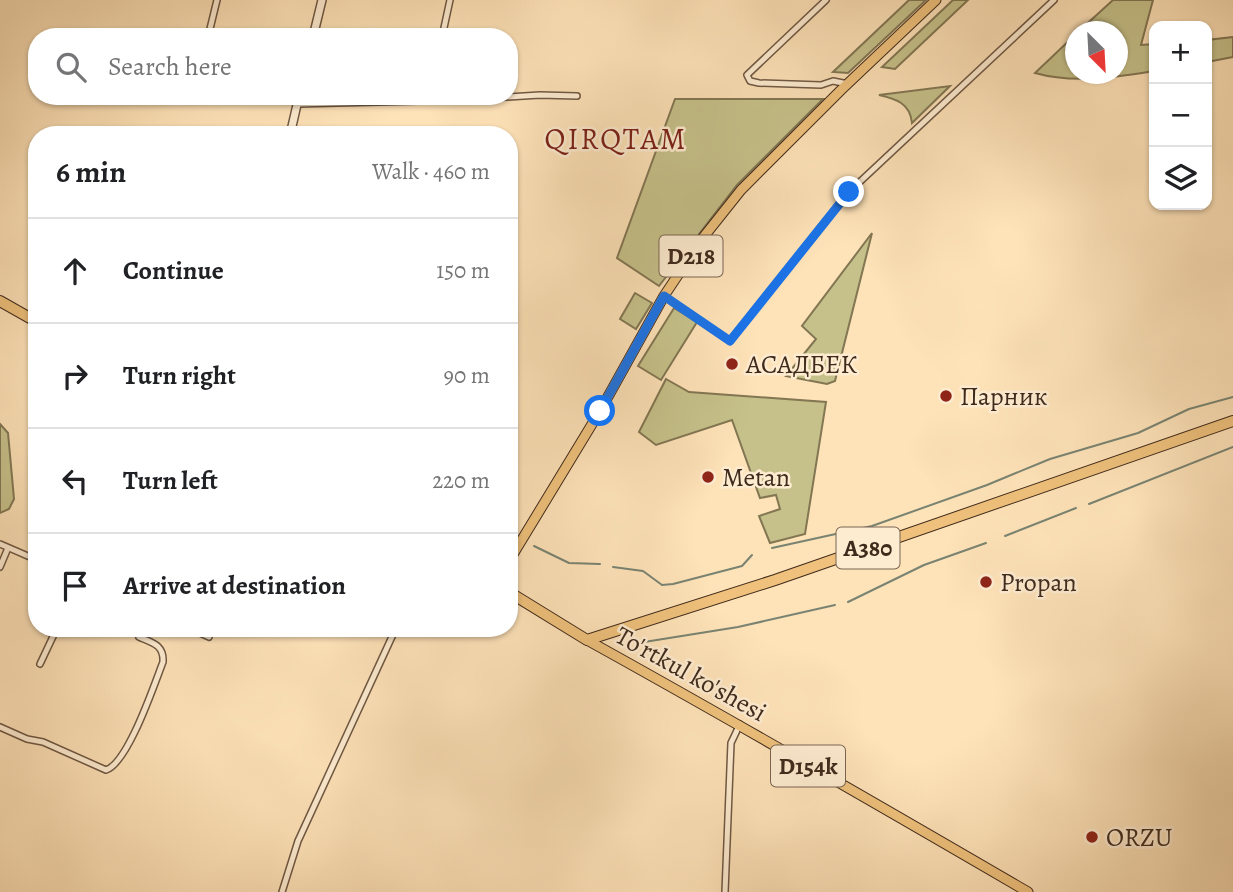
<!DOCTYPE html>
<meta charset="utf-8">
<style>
:root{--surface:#fff;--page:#f2f2f2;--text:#202124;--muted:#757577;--line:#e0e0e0}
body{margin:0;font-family:Alegreya,serif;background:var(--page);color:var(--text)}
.controls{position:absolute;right:21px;top:21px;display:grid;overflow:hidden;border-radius:14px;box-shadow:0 2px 5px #0004}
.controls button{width:63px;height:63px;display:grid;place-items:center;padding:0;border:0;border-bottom:2px solid var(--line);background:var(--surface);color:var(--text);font:35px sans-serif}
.compass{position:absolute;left:1065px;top:21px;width:63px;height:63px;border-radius:50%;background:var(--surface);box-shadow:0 2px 5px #0004;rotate:156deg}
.stop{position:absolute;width:21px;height:21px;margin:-16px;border:5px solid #1a73e8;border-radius:50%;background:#fff}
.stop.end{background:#1a73e8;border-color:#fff;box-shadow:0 2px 7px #0008}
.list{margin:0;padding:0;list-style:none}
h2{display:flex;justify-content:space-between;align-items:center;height:91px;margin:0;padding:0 28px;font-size:30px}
h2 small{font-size:23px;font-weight:400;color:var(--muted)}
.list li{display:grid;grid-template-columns:46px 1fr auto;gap:21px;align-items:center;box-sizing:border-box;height:105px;padding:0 28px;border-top:2px solid var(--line)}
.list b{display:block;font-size:26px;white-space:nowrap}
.list em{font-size:23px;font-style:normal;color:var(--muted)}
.icon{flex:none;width:38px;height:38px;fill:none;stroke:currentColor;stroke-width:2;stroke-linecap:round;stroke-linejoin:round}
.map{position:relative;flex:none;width:1233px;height:892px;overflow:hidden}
.search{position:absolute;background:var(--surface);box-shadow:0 2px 5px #0004;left:28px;top:28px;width:490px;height:77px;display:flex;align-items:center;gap:18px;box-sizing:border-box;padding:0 24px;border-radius:28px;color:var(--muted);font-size:26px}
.panel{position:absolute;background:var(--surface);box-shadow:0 2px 5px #0004;left:28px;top:126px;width:490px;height:511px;border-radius:28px}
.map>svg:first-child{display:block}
.green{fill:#c6c18a;stroke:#827653;stroke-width:2}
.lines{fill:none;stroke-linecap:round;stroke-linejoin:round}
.stream{stroke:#798372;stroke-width:2}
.minor-casing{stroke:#6f5843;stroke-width:8}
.tertiary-casing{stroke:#6f5843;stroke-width:10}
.primary-casing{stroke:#3f2a1c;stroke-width:11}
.trunk-casing{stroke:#3f2a1c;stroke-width:12}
.minor{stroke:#feecd1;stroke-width:5}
.tertiary{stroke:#feecd1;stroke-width:7}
.primary{stroke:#efc17c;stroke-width:9}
.trunk{stroke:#efc17c;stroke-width:10}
.route{stroke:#1a73e8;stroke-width:9}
.poi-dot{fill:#8f2418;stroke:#feecd1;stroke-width:2.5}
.labels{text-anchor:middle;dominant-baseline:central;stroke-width:5;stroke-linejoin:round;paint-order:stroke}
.shield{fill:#feecd1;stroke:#786452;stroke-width:2}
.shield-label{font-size:24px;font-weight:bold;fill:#3f2a1c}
.poi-label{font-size:26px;fill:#3f2a1c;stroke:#feecd1;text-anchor:start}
.street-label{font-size:26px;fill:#3f2a1c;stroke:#feecd1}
.quarter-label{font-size:30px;letter-spacing:2px;fill:#7a1f14;stroke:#feecd1}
</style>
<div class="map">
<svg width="1233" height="892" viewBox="0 0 1233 892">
<rect width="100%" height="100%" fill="#fee2b8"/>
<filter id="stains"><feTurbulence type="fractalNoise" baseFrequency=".00286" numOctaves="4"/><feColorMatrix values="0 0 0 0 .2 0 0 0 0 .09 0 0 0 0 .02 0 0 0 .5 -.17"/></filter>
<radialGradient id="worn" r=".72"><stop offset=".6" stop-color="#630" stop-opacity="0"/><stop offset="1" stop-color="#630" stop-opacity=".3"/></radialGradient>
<g class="green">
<polygon points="909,0 926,0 848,73 833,72"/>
<polygon points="953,0 968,0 895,69 882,67"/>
<path d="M 1113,0 L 1153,0 L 1141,45 L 1154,44 L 1154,71 C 1115,77 1074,84 1035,73 L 1075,35 L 1076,74 L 1118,74 L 1118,32 L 1079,31 Z"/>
<polygon points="1233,37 1233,57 1207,62 1207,40"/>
<path d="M 950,86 L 912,123 C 910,103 896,99 879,95 Z"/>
<polygon points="675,99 823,99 737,185 659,286 617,258"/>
<polygon points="872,233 835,381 827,384 786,376 816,339 802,326"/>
<polygon points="635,293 652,303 636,329 620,319"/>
<polygon points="674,308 697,322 661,380 638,366"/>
<polygon points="666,379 689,392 826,402 805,534 770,543 759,516 780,509 776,495 760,498 732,420 656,445 639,432"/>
<polygon points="0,424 8,433 14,499 9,509 0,513"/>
</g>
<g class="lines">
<g class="stream">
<polyline points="1089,504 1233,447"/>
<polyline points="1005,536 1076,508"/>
<polyline points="534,546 569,563 600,564"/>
<polyline points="772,548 872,526 987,485 1050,459 1138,433 1189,409 1233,397"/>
<polyline points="613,567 643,571 662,585 673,584 742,566 752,555"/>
<polyline points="848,602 924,565 986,543"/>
<polyline points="638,643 738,627 835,605"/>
</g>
<defs>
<g id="minor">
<polyline points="826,0 747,75 750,81 759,83 821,85 833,81 848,84"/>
<polyline points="208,37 217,0"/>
<polyline points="442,37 450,0"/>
<polyline points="297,104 459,100 540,95 577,96"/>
<polyline points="664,296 730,341 849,192 1054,0"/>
<polyline points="0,544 37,560"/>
<polyline points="0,567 8,548"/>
<polyline points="189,628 209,637"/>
<polyline points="40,664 57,628"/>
<path d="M 0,727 L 27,739 L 43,742 L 106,770 C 128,763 154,685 163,662 C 164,645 153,643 139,637"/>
<polyline points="282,892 298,841 396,628"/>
<polyline points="725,892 731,743 740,724"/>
</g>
<g id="tertiary">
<polyline points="313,37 322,0"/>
<polyline points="290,135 299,96"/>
</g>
<g id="primary">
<polyline points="509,561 600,411 664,296 702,239 741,190 841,90 936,0"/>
<path d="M 587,640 C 735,722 882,807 1028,892"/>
</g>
<g id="trunk">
<polyline points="0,301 37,322"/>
<polyline points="509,592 587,640 775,580 1233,421"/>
</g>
</defs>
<use href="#minor" class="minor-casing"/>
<use href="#tertiary" class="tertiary-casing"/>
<use href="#primary" class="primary-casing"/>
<use href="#trunk" class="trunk-casing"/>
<use href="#minor" class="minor"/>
<use href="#tertiary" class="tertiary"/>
<use href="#primary" class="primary"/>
<use href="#trunk" class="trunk"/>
</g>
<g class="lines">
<polyline class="route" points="600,411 664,296 730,341 849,192"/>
</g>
<g class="poi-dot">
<circle cx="732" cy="364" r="7"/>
<circle cx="946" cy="396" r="7"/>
<circle cx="708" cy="477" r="7"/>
<circle cx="986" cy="582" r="7"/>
<circle cx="1092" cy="837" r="7"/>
</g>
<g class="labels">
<g class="shield">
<rect x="659.5" y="235.5" width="63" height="41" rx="5"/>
<rect x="836.5" y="527.5" width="63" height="41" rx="5"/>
<rect x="771" y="745.5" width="74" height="41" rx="5"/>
</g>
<g class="shield-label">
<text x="691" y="256">D218</text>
<text x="868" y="548">A380</text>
<text x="808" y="766">D154k</text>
</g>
<g class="poi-label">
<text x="746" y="364">АСАДБЕК</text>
<text x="960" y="396">Парник</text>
<text x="722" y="477">Metan</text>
<text x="1000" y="582">Propan</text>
<text x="1106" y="837">ORZU</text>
</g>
<g class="street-label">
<text transform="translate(691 674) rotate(29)">To'rtkul ko'shesi</text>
</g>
<g class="quarter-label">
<text x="616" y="139">QIRQTAM</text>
</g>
</g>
<rect width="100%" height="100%" filter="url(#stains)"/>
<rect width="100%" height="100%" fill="url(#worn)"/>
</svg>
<div class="controls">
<button>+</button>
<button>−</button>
<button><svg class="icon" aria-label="layers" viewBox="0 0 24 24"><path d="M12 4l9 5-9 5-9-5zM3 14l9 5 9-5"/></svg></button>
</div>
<svg class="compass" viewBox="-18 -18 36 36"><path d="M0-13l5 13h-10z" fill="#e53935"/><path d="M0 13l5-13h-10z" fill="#757577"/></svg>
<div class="stop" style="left:600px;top:411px"></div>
<div class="stop end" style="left:849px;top:192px"></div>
<div class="search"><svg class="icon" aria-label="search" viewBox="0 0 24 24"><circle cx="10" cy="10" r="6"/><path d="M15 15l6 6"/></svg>Search here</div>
<section class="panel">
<h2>6 min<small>Walk · 460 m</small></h2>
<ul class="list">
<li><svg class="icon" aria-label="ahead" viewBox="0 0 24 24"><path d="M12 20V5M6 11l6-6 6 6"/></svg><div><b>Continue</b></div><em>150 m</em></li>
<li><svg class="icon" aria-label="right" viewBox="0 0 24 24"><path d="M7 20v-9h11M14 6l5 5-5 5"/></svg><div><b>Turn right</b></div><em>90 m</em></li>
<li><svg class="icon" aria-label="left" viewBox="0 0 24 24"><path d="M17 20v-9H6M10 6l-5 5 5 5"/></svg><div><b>Turn left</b></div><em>220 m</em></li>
<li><svg class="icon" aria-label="arrive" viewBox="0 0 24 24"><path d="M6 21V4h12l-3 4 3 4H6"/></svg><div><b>Arrive at destination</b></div></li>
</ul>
</section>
</div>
